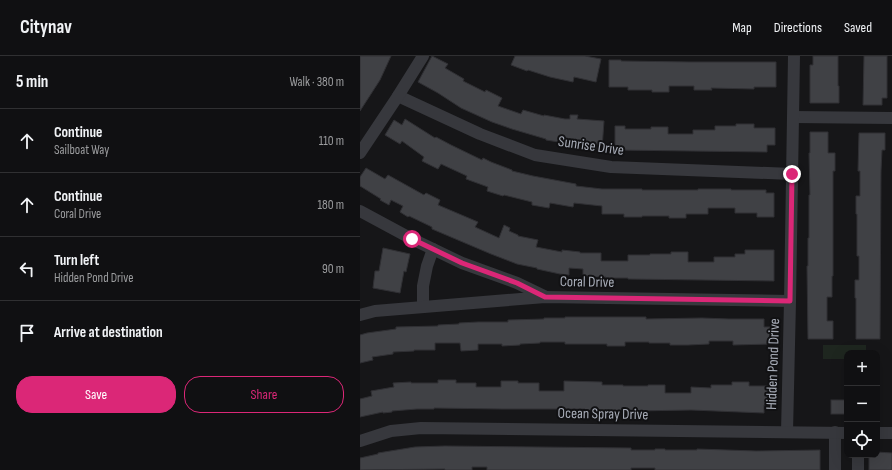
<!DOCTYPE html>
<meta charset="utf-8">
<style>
:root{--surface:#101012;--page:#1e1e20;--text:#f1f3f6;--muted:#9c9d9f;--line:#303032;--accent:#db2777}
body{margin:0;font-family:"Sofia Sans Condensed",sans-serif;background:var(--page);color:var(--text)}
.controls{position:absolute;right:12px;bottom:12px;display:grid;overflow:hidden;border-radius:8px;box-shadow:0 4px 16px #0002}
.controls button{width:36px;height:36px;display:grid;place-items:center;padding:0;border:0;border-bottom:1px solid var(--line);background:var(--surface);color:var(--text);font:20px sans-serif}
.stop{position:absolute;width:12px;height:12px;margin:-9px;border:3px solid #db2777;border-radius:50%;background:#fff}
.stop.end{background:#db2777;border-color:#fff;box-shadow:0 1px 4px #0008}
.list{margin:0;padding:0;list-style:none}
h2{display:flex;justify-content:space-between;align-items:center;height:52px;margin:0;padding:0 16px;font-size:17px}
h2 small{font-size:13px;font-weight:400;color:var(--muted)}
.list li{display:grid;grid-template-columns:26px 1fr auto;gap:12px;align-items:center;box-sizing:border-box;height:64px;padding:0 16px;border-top:1px solid var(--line)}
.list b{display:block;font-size:15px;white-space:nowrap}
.list p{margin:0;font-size:13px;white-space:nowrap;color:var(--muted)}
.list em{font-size:13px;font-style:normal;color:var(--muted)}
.actions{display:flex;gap:8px;padding:12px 16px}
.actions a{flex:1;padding:9px 0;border:1px solid var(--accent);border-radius:16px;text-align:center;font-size:14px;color:var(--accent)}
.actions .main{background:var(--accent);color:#fff}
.icon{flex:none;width:22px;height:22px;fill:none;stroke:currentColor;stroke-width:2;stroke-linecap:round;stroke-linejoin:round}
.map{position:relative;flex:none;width:532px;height:414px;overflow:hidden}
header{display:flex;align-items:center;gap:24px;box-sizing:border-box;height:56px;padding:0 20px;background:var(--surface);border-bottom:1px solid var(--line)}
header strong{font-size:19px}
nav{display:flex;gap:22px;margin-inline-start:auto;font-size:14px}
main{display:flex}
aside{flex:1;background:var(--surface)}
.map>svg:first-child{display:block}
.green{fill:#1e261f}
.building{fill:#404145;stroke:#303034}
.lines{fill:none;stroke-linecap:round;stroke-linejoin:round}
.minor{stroke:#37383d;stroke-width:12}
.route{stroke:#db2777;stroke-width:5}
.labels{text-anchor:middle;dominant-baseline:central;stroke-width:4;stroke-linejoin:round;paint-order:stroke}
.street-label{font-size:15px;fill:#a8adb8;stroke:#111113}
</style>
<header>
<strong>Citynav</strong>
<nav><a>Map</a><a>Directions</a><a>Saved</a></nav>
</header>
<main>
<aside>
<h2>5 min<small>Walk · 380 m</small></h2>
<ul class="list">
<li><svg class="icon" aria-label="ahead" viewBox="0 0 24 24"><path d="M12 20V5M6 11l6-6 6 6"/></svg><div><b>Continue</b><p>Sailboat Way</p></div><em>110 m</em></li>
<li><svg class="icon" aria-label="ahead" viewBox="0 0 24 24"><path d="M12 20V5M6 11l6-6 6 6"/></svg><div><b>Continue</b><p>Coral Drive</p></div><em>180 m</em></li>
<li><svg class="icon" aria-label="left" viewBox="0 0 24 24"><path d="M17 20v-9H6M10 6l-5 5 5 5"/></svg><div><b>Turn left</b><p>Hidden Pond Drive</p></div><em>90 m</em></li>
<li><svg class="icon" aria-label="arrive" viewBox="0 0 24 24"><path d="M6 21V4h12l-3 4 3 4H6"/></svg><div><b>Arrive at destination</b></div></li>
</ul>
<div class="actions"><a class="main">Save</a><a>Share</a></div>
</aside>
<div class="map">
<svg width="532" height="414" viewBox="0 0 532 414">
<rect width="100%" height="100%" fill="#161618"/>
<polygon class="green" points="463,289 506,289 506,297 487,297 487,303 463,303"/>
<g class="building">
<polygon points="0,0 31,0 20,24 0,55"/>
<polygon points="72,0 88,8 85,12 104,23 103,25 125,36 126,34 142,42 138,50 161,58 163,54 184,60 184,59 205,63 210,63 210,59 218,59 217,63 244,65 242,93 224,91 224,90 186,84 186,83 152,73 132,66 101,52 78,37 58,26"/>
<polygon points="155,0 225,0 241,3 236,26 214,21 213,26 190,21 168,14 167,15 151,9"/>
<polygon points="453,0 478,0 478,30 479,30 479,47 450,47 450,9 453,9"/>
<polygon points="504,0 527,0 527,42 522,42 522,49 503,49"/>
<polygon points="249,4 261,4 261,5 330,6 416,6 416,31 394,31 394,33 351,32 352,34 334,34 334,30 309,30 309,36 292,36 292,34 268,34 268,31 249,31"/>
<polygon points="45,63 75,82 76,81 91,89 122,104 123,102 131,106 152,114 152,115 173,120 216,128 216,130 242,133 282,133 282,134 338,134 338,133 371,133 371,134 406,134 406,137 414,137 414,161 397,161 397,157 375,157 375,152 348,152 348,158 326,158 326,162 309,162 309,160 282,160 282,161 264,161 264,158 242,158 242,150 214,147 213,151 190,147 189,152 172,149 172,146 144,139 143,140 127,135 128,131 106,123 107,120 81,108 78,113 62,105 64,101 42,85 40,88 25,79 34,64 42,69"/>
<polygon points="376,68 394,68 394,72 415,72 415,89 407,89 407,96 255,94 255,70 265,70 265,73 291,73 291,71 308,71 308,78 333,78 333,74 355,74 355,70 376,70"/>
<polygon points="450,76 468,76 468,97 475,97 475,115 473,115 473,220 472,220 472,241 467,241 467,265 473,265 473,283 448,283 447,210 448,210 448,182 449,182 449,139 450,139 449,97 450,97"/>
<polygon points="499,77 525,77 525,94 522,94 521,115 520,283 496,283 496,242 495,242 495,224 499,224 499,200 497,200 497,158 496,158 496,140 500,140 500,115 498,115"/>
<polygon points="6,112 25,123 28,119 64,139 66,137 80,144 78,149 118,166 115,171 139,182 144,169 150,172 149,175 158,179 158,180 178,184 176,191 202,196 202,194 220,196 220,197 241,197 241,205 268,205 268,199 290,199 290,198 311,198 311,196 328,196 328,206 354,206 354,201 375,201 375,198 385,198 385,194 414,194 414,225 268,223 268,222 246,222 246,221 223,221 223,213 209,212 209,219 200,218 177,213 177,212 157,208 131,198 72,173 72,171 49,160 48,161 40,156 43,150 31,144 29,149 20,144 21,143 0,130 0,121"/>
<polygon points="23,192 50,198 46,216 44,215 40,237 13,232 15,215 19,215"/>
<polygon points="205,261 286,261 286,263 342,262 369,263 404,263 404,271 412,271 412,288 373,289 373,285 349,285 349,288 328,289 310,289 310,287 289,287 289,286 265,286 265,290 247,290 247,288 205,288 205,286 180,286 180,287 160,288 160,289 142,290 142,288 118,288 118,294 101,295 100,287 75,287 75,294 54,294 54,295 33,296 33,298 12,301 13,304 0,307 0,279 7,277 36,273 36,271 78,270 78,269 99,268 99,267 118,266 148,266 148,264 184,263 184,262 205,262"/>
<polygon points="78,324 96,324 96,327 116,327 116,331 141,331 141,325 158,325 158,327 179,327 179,335 204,335 204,325 242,326 242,329 263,329 263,330 288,330 288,329 305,329 305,337 331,337 331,331 351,332 351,329 372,329 372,326 389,326 389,330 412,330 412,349 404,349 404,357 331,354 274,355 225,354 225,353 141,353 74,352 74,353 57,353 32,355 32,356 23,357 23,356 0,361 0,343 12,340 11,335 34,331 33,327 51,326 51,327 78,327"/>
<rect x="471" y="344" width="16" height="14"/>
<polygon points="85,390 271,392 271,394 295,394 295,393 305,393 305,394 337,394 337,393 396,395 460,394 460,414 295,414 295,412 271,412 271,414 127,414 127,411 112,411 112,414 85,414 85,413 0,414 0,402 18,398 18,397 55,391"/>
<polygon points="517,396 532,397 532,414 509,414 509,399 517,399"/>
</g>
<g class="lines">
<g class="minor">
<polyline points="38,40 120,78 175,99 251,111 432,118"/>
<polyline points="433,61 532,62"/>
<polyline points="0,97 38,40 63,0"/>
<polyline points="0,155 52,183 102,207 157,227 184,240"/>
<polyline points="63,251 63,230 67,210 73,193"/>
<polyline points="0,259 15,255 185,241 430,245"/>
<polyline points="427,376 430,245 434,0"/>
<polyline points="475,376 475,414"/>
<polyline points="517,377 532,377"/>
<polyline points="0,385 31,375 61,372 487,377"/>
<polyline points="498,414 498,399"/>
</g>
</g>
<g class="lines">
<polyline class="route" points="52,183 102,207 157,227 185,241 430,245 432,118"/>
</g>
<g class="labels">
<g class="street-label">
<text transform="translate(231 90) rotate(8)">Sunrise Drive</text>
<text transform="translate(227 226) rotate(1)">Coral Drive</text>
<text transform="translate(413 308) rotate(-88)">Hidden Pond Drive</text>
<text transform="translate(243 358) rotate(1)">Ocean Spray Drive</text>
</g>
</g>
</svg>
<div class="controls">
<button>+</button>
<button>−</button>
<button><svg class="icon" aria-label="locate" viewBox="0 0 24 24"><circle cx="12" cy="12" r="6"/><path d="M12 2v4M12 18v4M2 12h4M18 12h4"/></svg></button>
</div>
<div class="stop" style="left:52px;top:183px"></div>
<div class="stop end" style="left:432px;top:118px"></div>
</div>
</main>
